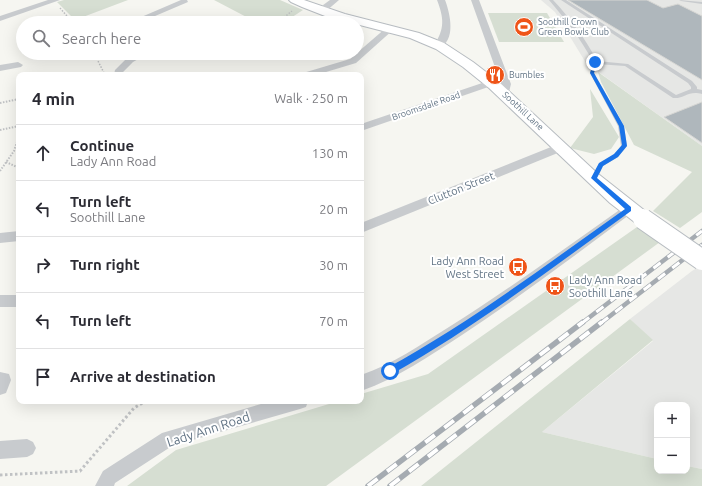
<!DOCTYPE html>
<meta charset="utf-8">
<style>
:root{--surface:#fff;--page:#f7f7f7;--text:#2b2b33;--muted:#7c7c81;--line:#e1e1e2}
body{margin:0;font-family:Ubuntu,sans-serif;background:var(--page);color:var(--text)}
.controls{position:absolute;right:12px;bottom:12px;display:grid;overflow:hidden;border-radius:8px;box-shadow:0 4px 16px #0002}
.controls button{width:36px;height:36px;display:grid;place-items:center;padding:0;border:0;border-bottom:1px solid var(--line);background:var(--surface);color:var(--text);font:20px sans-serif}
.stop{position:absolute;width:12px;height:12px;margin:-9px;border:3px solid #1a73e8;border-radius:50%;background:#fff}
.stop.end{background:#1a73e8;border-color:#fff;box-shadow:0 1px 4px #0008}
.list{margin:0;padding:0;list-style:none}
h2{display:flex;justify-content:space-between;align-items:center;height:52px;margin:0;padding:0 16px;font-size:17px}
h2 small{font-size:13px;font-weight:400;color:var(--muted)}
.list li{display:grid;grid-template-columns:26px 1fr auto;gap:12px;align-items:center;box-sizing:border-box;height:56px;padding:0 16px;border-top:1px solid var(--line)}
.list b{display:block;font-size:15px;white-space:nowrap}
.list p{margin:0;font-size:13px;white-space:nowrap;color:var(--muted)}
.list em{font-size:13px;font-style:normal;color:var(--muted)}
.icon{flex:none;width:22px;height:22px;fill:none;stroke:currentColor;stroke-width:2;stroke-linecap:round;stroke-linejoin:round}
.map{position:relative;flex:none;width:702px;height:486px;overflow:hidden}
.search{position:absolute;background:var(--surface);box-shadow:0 4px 16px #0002;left:16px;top:16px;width:348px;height:44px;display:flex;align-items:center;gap:10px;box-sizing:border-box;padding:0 14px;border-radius:22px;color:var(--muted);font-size:15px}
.panel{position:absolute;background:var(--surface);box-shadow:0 4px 16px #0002;left:16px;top:72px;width:348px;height:332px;border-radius:8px}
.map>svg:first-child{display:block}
.built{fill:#e6e7e5}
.green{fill:#d6ded2}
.building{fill:#afb7bc;stroke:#d7d7d4}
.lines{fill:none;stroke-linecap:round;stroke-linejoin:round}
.secondary-casing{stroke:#b7bcc1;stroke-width:2}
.path-far2{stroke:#c0c2c4;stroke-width:1.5;stroke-dasharray:1.5 1.5;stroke-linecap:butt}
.path-far1{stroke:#c0c2c4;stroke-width:2;stroke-dasharray:1.5 1.5;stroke-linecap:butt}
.path{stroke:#c0c2c4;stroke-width:3;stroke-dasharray:2.5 2.5;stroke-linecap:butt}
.service{fill:#c8cbce;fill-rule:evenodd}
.minor{fill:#c8cbce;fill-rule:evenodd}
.secondary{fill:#fff;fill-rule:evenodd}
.rail-far1-casing{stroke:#a5abb1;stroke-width:4.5}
.rail-casing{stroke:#a5abb1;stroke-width:5.5}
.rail-far1{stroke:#fff;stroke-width:3;stroke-dasharray:9;stroke-linecap:butt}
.rail{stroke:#fff;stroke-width:4;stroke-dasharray:12;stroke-linecap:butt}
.secondary-bridge-casing{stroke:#b7bcc1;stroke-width:22;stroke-linecap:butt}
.secondary-bridge{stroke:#fff;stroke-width:20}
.route{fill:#1a73e8}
.labels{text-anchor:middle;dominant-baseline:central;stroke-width:4;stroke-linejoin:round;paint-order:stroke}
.far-poi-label{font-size:9px;fill:#627485;stroke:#fff;text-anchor:start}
.far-street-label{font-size:9px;fill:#627485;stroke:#fff}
.street-label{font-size:11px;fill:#627485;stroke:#fff}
.poi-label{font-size:11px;fill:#627485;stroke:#fff;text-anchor:end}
.near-street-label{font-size:13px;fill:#627485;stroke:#fff}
</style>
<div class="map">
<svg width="702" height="486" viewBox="0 0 702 486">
<rect width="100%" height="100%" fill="#f6f6f1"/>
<g class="built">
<polygon points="541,0 702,0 702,146 586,63 555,12"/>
<polygon points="702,265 702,469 687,466 687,405 657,405 657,459 542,432 653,341 630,319 692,271"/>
</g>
<g class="green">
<polygon points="64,0 128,0 75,20 57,2"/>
<polygon points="214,0 280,0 303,10 283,23 258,23"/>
<polygon points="488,13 547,13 564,42 499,42"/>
<polygon points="598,72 702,146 702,212 680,228 653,211 692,172 634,145 601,82"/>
<polygon points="590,89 619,137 611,149 594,154 570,148 593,117"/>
<polygon points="637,227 660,242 326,486 127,486 176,450 339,401 361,401 361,394 428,374"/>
<polygon points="630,319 653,340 542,432 657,459 657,471 687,471 687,466 702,469 702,486 421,486"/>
</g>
<g class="building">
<polygon points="568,0 647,0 663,8 678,4 702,16 702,80"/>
<polygon points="702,102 702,143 664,117"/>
</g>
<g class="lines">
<defs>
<polygon id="secondary" points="289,0 304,0 345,14 419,33 444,43 473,62 499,82 597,173 649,214 652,219 649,224 643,226 637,224 610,203 489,88 463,67 436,49 410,38 325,16 302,7 291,2"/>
</defs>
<use href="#secondary" class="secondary-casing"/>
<g class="path-far2">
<polyline points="60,8 73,23"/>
<polyline points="277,23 292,11"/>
<polyline points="94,53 105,75"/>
</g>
<g class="path-far1">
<polyline points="0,103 19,99"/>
<polyline points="0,130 19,126"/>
<polyline points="6,162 19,168"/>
<polyline points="0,171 14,151 19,136"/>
</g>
<polyline class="path" points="0,475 80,471 134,408 146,401"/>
<g class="service">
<path d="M 549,0 L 553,0 C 570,18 585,38 597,61 L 628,64 L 676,95 L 691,89 L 691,87 L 688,83 L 561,0 L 566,0 L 692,81 L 697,87 L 697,89 L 702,90 L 702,94 C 688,90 685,99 673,98 L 625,66 L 597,64 L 594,73 L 624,126 L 627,146 L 618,157 L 603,166 L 596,181 L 594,181 L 591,179 L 599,164 L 614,155 L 621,146 L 618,126 L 590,73 L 593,62 C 581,39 566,20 549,0 Z"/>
<polygon points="679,0 702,2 702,4 681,1"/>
</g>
<g class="minor">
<polygon points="48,0 60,0 0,21 0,16"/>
<polygon points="181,0 187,0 188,2 141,22 142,23 133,23 132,21"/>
<polygon points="330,0 339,0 325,12 319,12 319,8"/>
<path d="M 437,0 L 445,0 C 450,13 457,42 438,48 L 434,45 C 445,29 444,18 437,0 Z"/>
<polygon points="471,0 479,0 511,84 508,96 502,96 500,94 501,84"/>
<polygon points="387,27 390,27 394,29 356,63 316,75 301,75 303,73 350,59"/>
<polygon points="138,53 149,53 133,62 123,72 124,75 114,75 115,70 127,58"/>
<polygon points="18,62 23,65 21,67 0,71 0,65"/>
<polygon points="491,80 496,83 494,85 361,131 361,124"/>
<polygon points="561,143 565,144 566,147 565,150 361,233 361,223"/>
<path d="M 629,204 L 633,206 L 635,209 L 633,212 C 577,254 521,296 462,335 C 429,356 398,378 361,391 L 361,375 C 393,364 420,345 449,327 C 509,289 567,247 625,206 Z"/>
<polygon points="19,231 19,241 0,243 0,233"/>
<rect x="0" y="295" width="19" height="12"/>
<polygon points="0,372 9,374 11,380 6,393 0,395"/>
<polygon points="271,401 308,401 306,407 300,409 172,446 115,483 114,486 95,486 103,471 162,433"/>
<polygon points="27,439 33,442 36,448 33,454 27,457 0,459 0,441"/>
</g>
<use href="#secondary" class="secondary"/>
<defs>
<g id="rail-far1">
<polyline points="582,323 702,231"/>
<polyline points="601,323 702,245"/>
</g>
<g id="rail">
<polyline points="368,486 583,322"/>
<polyline points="390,486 602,322"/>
</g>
</defs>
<use href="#rail-far1" class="rail-far1-casing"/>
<use href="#rail" class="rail-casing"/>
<use href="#rail-far1" class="rail-far1"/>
<use href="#rail" class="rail"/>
<defs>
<polyline id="secondary-bridge" points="643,219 702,260"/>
</defs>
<use href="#secondary-bridge" class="secondary-bridge-casing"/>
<use href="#secondary-bridge" class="secondary-bridge"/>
</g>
<path class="route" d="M 594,61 L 597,62 L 594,73 L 624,126 L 627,146 L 618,157 L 603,166 L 597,178 L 631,207 L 631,211 C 553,267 477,326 392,374 L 387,374 L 387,368 C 471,322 547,264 625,209 L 591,178 L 599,163 L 614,154 L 622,145 L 619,126 L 590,73 Z"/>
<defs>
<symbol id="stadium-disc" viewBox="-11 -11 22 22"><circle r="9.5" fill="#ef5418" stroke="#fff"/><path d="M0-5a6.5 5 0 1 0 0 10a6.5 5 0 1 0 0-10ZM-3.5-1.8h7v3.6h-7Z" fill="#fff"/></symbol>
<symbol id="restaurant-disc" viewBox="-11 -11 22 22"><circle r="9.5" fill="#ef5418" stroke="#fff"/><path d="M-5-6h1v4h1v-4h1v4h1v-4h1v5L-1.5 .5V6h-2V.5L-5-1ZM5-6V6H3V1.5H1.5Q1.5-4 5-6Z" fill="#fff"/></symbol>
<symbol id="bus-disc" viewBox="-11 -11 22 22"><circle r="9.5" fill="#ef5418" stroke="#fff"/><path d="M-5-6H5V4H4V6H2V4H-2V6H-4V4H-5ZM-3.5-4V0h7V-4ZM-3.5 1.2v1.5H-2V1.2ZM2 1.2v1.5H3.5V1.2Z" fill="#fff"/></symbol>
</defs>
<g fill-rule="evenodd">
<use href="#stadium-disc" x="513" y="16" width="22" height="22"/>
<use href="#restaurant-disc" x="484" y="64" width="22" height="22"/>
<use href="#bus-disc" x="507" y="256" width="22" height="22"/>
<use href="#bus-disc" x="544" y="275" width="22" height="22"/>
</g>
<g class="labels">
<g class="far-poi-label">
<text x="538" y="22">Soothill Crown<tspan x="538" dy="10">Green Bowls Club</tspan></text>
<text x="509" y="75">Bumbles</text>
</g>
<g class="far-street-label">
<text transform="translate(426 106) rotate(-19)">Broomsdale Road</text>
<text transform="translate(523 111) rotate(43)">Soothill Lane</text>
</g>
<g class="street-label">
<text transform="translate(461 188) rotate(-22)">Clutton Street</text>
</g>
<g class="poi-label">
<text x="504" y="261">Lady Ann Road<tspan x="504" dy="13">West Street</tspan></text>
<text x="569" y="280" text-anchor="start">Lady Ann Road<tspan x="569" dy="13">Soothill Lane</tspan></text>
</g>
<g class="near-street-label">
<text transform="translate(208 429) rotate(-18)">Lady Ann Road</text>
</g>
</g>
</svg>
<div class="controls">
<button>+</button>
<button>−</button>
</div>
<div class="stop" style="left:390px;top:371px"></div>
<div class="stop end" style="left:595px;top:62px"></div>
<div class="search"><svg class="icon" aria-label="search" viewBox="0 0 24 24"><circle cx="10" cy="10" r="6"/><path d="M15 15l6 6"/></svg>Search here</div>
<section class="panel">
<h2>4 min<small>Walk · 250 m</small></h2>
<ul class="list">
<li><svg class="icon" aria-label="ahead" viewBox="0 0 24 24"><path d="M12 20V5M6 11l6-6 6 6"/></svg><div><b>Continue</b><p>Lady Ann Road</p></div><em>130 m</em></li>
<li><svg class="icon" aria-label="left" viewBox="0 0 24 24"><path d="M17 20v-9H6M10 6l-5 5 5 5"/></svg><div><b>Turn left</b><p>Soothill Lane</p></div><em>20 m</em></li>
<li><svg class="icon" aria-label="right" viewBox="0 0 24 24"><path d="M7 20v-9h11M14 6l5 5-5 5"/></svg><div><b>Turn right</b></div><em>30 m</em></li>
<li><svg class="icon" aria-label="left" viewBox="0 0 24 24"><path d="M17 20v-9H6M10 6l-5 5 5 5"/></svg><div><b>Turn left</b></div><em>70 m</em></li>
<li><svg class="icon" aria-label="arrive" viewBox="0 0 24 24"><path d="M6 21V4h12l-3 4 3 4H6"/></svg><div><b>Arrive at destination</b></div></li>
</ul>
</section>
</div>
